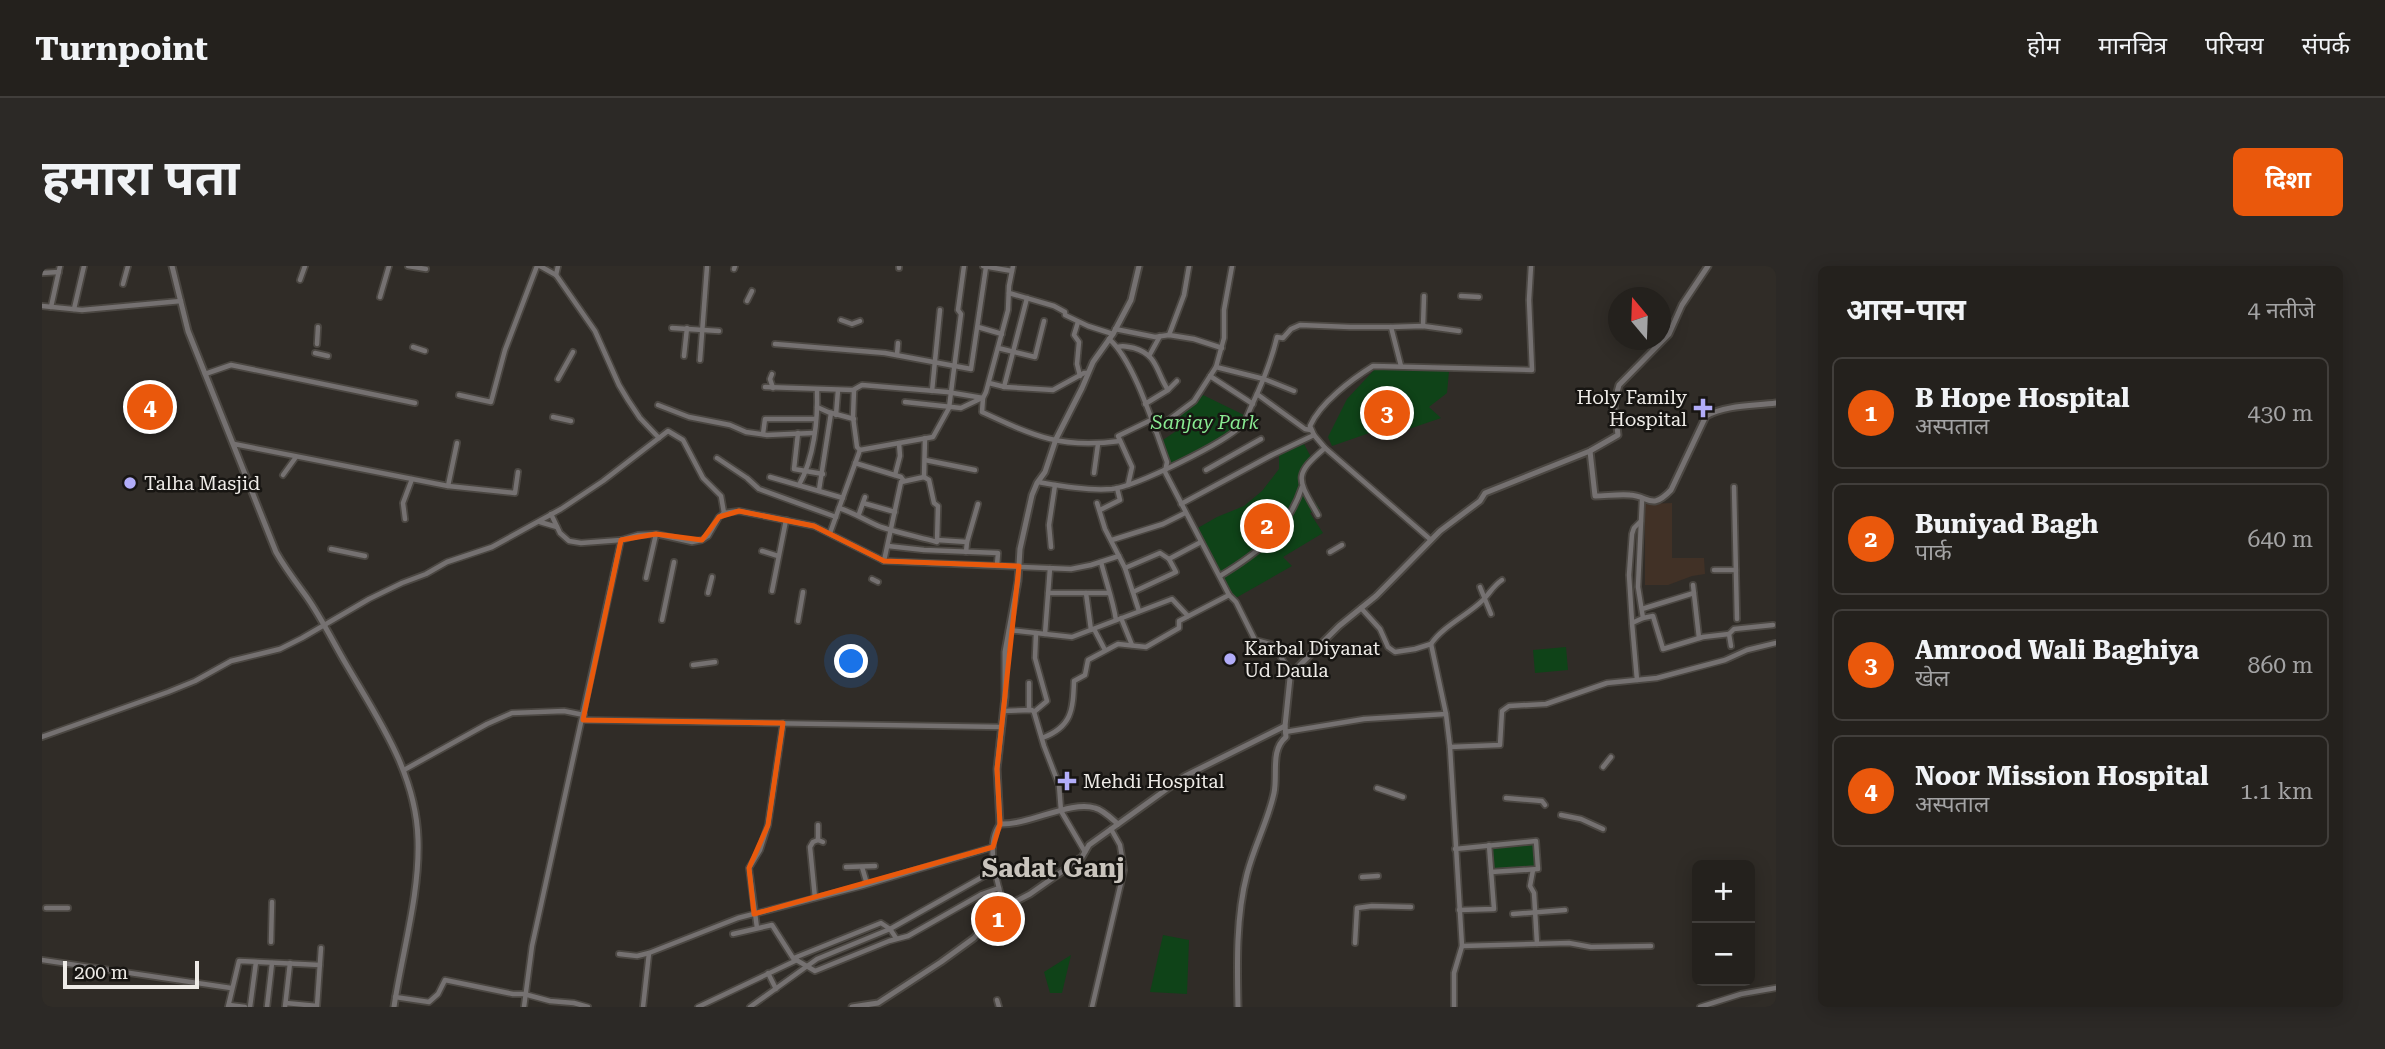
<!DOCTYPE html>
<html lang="hi">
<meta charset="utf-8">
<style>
:root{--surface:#24211d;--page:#2c2926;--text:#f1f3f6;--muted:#a3a3a4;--line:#413e3b;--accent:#ea580c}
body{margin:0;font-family:"Roboto Serif","Noto Sans Devanagari",serif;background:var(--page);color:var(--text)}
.controls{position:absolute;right:21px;bottom:21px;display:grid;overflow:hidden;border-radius:10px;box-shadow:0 4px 18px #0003}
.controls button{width:63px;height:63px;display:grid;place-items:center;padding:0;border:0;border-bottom:2px solid var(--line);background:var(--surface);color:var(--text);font:35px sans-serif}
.compass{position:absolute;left:1566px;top:21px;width:63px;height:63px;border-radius:50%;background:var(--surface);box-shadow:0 4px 18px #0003;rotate:341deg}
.scale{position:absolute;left:21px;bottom:18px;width:136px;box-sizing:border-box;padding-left:7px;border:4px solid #eeebe7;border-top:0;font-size:19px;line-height:24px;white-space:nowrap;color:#eeebe7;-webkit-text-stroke:5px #171512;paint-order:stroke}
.you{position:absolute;left:810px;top:396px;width:24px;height:24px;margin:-18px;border:5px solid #fff;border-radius:50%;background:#1a73e8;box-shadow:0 0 0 10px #1a73e833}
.badge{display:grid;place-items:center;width:46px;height:46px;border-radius:50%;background:var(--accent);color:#fff;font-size:23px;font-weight:700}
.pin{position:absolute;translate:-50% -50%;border:4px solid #fff;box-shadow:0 2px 7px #0006}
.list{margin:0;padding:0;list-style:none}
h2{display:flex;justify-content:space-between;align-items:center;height:91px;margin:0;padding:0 28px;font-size:30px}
h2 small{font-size:23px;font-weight:400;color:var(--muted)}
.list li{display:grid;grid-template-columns:46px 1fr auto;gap:21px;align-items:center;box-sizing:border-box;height:112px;margin:0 14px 14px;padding:0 14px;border:2px solid var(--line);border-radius:10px}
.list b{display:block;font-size:26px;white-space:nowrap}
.list p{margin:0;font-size:23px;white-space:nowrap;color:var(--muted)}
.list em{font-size:23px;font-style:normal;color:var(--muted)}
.map{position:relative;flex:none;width:1734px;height:741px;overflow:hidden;border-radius:10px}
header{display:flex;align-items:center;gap:42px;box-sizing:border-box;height:98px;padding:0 35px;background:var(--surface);border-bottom:2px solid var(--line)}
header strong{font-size:33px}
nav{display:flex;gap:38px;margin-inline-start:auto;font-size:24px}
.intro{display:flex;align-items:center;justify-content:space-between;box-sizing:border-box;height:168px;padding:0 42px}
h1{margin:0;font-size:49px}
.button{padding:18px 32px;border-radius:10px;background:var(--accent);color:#fff;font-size:24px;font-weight:700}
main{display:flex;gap:42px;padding:0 42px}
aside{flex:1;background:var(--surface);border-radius:10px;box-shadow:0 4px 18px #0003}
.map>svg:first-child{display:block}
.education{fill:#413126}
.green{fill:#0f4318}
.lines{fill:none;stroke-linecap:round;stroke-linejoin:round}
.minor-casing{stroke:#4b4742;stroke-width:8}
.tertiary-casing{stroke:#4b4742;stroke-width:9}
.minor{stroke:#757171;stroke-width:4.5}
.tertiary{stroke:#757171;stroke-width:5}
.marked{fill:none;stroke:#e8590c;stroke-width:5;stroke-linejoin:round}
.poi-dot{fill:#b2adf9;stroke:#171512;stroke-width:2.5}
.labels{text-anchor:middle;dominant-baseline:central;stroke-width:5;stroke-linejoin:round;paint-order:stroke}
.poi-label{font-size:19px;fill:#eeebe7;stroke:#171512;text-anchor:start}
.park-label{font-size:19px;font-style:italic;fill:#89ea92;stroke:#171512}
.district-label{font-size:26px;font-weight:bold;fill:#c9c4bd;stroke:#171512}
</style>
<header>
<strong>Turnpoint</strong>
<nav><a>होम</a><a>मानचित्र</a><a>परिचय</a><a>संपर्क</a></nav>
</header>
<div class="intro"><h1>हमारा पता</h1><a class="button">दिशा</a></div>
<main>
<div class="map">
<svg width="1734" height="741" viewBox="0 0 1734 741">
<rect width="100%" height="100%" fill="#302c27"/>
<polygon class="education" points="1630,237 1630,292 1662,292 1663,308 1650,310 1626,319 1603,319 1603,238"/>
<g class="green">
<polygon points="1333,103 1407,105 1405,127 1387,141 1399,152 1367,163 1362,155 1290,180 1286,171 1305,133"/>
<polygon points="1161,129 1204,150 1201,159 1127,201 1121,174 1140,161 1137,151"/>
<polygon points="1262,178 1270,193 1258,215 1278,243 1268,247 1281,267 1241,291 1250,300 1192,333 1154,263 1175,251 1202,240 1220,225 1237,203 1237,186"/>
<polygon points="1524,381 1526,404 1493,407 1491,384"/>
<polygon points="1491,579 1493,600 1452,603 1450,582"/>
<polygon points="1121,669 1147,674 1145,728 1108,726"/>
<polygon points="1029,689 1020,727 1008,727 1002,706"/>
</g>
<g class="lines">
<defs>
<g id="minor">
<polyline points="366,0 384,3"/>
<polyline points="498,0 514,9"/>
<polyline points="516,0 514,9 553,65 577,119 586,134 598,152 617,172"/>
<polyline points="941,0 970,5"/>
<path d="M 971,0 L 967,20 L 966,44 L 944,126 L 941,132 L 940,146 C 992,170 1019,183 1078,175"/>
<polyline points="857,2 857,0"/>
<polyline points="692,3 693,0"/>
<polyline points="0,7 17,6"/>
<polyline points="258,14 263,0"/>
<polyline points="81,18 86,0"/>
<polyline points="967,27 1012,40 1023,46 1023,49 1046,60 1071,68"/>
<polyline points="1419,30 1437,31"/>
<polyline points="338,31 347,0"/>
<polyline points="705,35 710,25"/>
<polyline points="0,40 40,44 139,35"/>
<polyline points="9,41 18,0"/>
<polyline points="32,43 42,0"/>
<polyline points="799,54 810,58 818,55"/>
<polyline points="1036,56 1032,69 1037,76 1035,98 1038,110"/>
<polyline points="1381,60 1382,30"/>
<polyline points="936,61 960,68"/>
<polyline points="1349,61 1381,60 1417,65"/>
<polyline points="630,62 677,65"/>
<polyline points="1073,63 1113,71 1127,69 1152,73 1180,82"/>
<polyline points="1127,69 1142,29 1147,0"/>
<path d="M 1067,73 C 1092,94 1113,164 1125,196 L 1123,206 L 1187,329 L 1194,336 L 1213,374 L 1232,379 L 1243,398 L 1252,407"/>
<polyline points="275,78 276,61"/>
<polyline points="733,78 843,87 929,103 944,1"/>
<polyline points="371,81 383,85"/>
<path d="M 1076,81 C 1082,79 1085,81 1092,82 C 1116,89 1114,106 1126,124"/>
<polyline points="956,82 993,91 1002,55"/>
<polyline points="273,87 286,90"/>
<polyline points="855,89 856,77"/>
<polyline points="642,90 645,62"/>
<polyline points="1107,90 1118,70"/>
<polyline points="658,94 665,1"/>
<polyline points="1174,101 1222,113 1252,125"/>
<polyline points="163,108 189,99 373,137"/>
<polyline points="730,108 728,113 731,122"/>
<polyline points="1168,110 1211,138"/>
<polyline points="516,113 531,86"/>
<polyline points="947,117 963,121 1011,124 1042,107 1046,107"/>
<polyline points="723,121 811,124 820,119 905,126 941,132"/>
<polyline points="962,121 985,32"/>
<polyline points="812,124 811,151 815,181 818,184"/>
<polyline points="890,125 898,44"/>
<polyline points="1215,128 1263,163 1269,164"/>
<polyline points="417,129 449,136 463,84 495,0"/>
<polyline points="863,136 919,142 940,132"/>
<polyline points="1103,138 1126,124 1135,115"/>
<polyline points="616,139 647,151 688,159 704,166 725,169 771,167"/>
<polyline points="775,141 786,146 812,153"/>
<polyline points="794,149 796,124"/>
<polyline points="511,151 529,155"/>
<polyline points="1113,164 1152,135 1174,101 1182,72 1182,44 1190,0"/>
<polyline points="756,167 752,203 781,208"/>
<polyline points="721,168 723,153 774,153"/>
<polyline points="192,178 406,220 473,227 476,206"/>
<polyline points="675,192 705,212 717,223 794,251"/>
<polyline points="883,194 933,204"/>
<polyline points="813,197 859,211 862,215"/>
<polyline points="1164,204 1219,173"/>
<polyline points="1052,207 1056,178"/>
<polyline points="241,209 254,191"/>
<polyline points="853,209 858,190 857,177"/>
<polyline points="728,211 801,232"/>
<polyline points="882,211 883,172"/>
<path d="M 996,216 C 1019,220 1047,225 1070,223 C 1095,220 1182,177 1199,160 C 1204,156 1206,147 1209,141 C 1220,118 1229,97 1235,71 L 1241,72 L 1249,63 L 1258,59 L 1308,61 L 1349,61 L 1359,100"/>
<path d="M 757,219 C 772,192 776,154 775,124"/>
<polyline points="1086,219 1090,201 1076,170 1109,154"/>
<polyline points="406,220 415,177"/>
<polyline points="1692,221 1695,353"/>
<polyline points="777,224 789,147"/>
<polyline points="821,237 853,246"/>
<polyline points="1055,237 1063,263 1083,302 1097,345"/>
<polyline points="1139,238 1230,189 1272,169"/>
<path d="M 797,242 C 813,247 824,255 839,261 C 857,267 877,271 895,276 L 896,240 L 892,237 L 887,214 L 882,211"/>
<polyline points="1058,244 1078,234 1075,222"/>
<polyline points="509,248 518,267 527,275 539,277 579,274 596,269 614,268 650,276 660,274 666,270 677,251 682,247 697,245 772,260 842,295 1029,303 1049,299 1077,290"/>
<polyline points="817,248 823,231"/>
<path d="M 1276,249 C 1256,213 1250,210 1283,182"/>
<polyline points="363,253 361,237 370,213"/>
<polyline points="498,256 515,261"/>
<polyline points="788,267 818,184 891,171 907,142 919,48 916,44 922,0"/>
<polyline points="895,274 925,276"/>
<polyline points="1070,274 1121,258 1143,247"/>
<path d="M 1389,274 L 1283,182 L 1272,169 L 1268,160 C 1278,137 1310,113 1331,100 L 1490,104 L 1487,34 L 1489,0"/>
<polyline points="846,280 882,284 956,287 955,299"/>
<polyline points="1009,281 1007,259 1013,219"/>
<polyline points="289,283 323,290"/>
<polyline points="720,285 736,290"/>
<polyline points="924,286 925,276 936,238"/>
<polyline points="1288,286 1300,279"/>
<polyline points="1127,293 1159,276"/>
<polyline points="842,295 859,216 882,211"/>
<path d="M 1059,296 C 1064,316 1071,334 1074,354"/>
<polyline points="1083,302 1118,287 1127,293 1134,306 1091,326"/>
<polyline points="1672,304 1694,304"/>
<path d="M 1178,310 C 1216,287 1246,264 1260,221"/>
<polyline points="604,312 614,268"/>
<polyline points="830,313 836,316"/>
<polyline points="1651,319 1657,372"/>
<polyline points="1438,321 1449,348"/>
<polyline points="730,325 744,254"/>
<polyline points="666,327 670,311"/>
<polyline points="1006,327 1066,327"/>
<polyline points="1044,327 1049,364"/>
<polyline points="1319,342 1338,363 1346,381 1353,386 1373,383 1389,378 1404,448 1408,481 1458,479 1460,445 1467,440 1504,438 1565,417 1615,412 1683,394 1705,384 1734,377"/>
<polyline points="1600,343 1652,327"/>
<polyline points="1079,352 1090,379"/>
<polyline points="1601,352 1611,350 1621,383 1661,371 1687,368"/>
<polyline points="620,354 632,296"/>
<polyline points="756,355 761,326"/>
<polyline points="1590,356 1587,309 1590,268 1592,262 1599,255"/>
<polyline points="1052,363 1063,384"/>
<polyline points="967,364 1030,371 1130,333 1146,350"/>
<polyline points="1003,368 1008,302"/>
<path d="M 1389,378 C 1401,360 1426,349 1441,334 C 1448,327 1451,320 1460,314"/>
<polyline points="1689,380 1687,368 1692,363 1731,359"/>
<polyline points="651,399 673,396"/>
<polyline points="1595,414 1590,357 1601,352 1596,321 1600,234"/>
<polyline points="987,444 987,417"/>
<polyline points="961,445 990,444 992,446 1002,480 1017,519 1019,545 1043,586"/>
<polyline points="992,446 1005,435 993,392 994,367"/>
<polyline points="541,454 960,461"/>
<polyline points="1243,466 1322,453 1404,448"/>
<polyline points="0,471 126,426 153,415 189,395 238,383 260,372 327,333 360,317 384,308 405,296 450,281 519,243 561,215 626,165 641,174 661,212 679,230 682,247"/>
<path d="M 1000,472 C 1030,461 1031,444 1032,415 L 1043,409 L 1046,394 L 1076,378 L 1104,381 L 1137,362 L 1137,355 L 1187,329"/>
<polyline points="1408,481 1420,680 1412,707 1412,741"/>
<polyline points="1561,501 1569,491"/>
<polyline points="362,504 445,458 470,447 522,445 542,449"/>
<polyline points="1335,522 1361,531"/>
<polyline points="1464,532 1500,535 1503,539"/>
<polyline points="1519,549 1539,553 1561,563"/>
<path d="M 958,558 C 942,579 956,617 962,641"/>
<polyline points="776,559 776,574 781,576"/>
<polyline points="1413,583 1494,575 1496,603 1449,606"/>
<polyline points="804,601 833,600"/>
<polyline points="820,601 825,618"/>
<polyline points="1491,604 1488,620 1492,627 1495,678"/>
<polyline points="1320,611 1336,610"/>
<polyline points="773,632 768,581 771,576 776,574"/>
<polyline points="4,642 26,642"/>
<polyline points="1417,644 1452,643 1447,579"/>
<polyline points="1471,648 1523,644"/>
<polyline points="715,662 707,602 718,584 726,559 741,457"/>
<polyline points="691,668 730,659 751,692 773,705 847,675 866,670 940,628 957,622"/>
<polyline points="229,676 230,636"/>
<polyline points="1313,677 1315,642 1330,640 1369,641"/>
<polyline points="1420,680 1527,677 1549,681 1609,680"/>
<polyline points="577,688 595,690 607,687"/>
<polyline points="752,692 839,657 848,663 854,672"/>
<polyline points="0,694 189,722"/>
<polyline points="726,707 734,723"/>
<polyline points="353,731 387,736 396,728 403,714 471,728 482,728 508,735 532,737 546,741"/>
<polyline points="955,734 957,741"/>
<polyline points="244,737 275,740 279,682"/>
<polyline points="187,739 203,741"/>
<polyline points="186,741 197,695 278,699"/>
<polyline points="208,741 214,696"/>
<polyline points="225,741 230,697"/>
<polyline points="243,741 248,697"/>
<polyline points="482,741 490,680 579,274"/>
<polyline points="601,741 607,687 696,652 820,620 951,581"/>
<polyline points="656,741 755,694"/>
<polyline points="708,741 775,693 848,663 944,609 954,606"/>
<polyline points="1050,741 1082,604 1078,579 1069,563"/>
<polyline points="1658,741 1699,728 1734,722"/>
</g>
<g id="tertiary">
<path d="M 130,0 L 146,65 L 234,286 C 243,302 253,315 264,330 C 279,351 291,376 304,398 C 336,453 374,507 376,573 C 378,628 360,687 352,741"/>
<path d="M 1548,185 L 1553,230 C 1564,230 1576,228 1588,229 C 1607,230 1609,245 1629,224 L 1664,150 C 1684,139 1711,140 1734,137"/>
<path d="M 1076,558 C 1069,552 1061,544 1053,542 C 1029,534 988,559 958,558 L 955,503 L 963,431 L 963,386 L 976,315 L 978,283 L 990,229 L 995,217 L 1003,206 L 1014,173 L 1040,122 L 1051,96 L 1071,68 L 1089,34 L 1097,0"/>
<polyline points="810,741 836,737 899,696 932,672 955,645 988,628 1025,602 1040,591 1047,579 1143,510 1243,460"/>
<path d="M 1196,741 C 1195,698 1194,650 1205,608 C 1212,580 1226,555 1232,527 C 1236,509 1228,484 1244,471 L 1243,460 L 1248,412 L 1254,403 L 1297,360 L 1334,330 L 1398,265 L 1438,235 L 1443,227 L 1548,185 L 1576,169 L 1572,137 L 1577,119 L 1627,68 L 1640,39 L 1666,0"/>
</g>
</defs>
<use href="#minor" class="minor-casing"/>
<use href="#tertiary" class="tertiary-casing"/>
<use href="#minor" class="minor"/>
<use href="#tertiary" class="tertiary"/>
</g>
<path class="marked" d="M 697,245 L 772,260 L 842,295 L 977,300 L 955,503 L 958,558 L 951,581 L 712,648 L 707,602 L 726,559 L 741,457 L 541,454 L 579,274 L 614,268 L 660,274 L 677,251 Z"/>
<g class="poi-dot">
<path d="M1657.5 131.5h7v7h7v7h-7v7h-7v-7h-7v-7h7z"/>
<circle cx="88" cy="217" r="7"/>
<circle cx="1188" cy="393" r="7"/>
<path d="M1021.5 504.5h7v7h7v7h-7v7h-7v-7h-7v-7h7z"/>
</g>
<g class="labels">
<g class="poi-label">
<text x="1645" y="131" text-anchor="end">Holy Family<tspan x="1645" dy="22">Hospital</tspan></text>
<text x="102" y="217">Talha Masjid</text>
<text x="1202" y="382">Karbal Diyanat<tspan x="1202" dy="22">Ud Daula</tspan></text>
<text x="1041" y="515">Mehdi Hospital</text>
</g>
<g class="park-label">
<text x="1163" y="156">Sanjay Park</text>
</g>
<g class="district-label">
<text x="1011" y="602">Sadat Ganj</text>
</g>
</g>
</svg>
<div class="controls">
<button>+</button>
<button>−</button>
</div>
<svg class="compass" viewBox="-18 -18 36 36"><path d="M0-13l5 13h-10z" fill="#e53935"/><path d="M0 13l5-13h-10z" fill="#a3a3a4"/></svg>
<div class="scale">200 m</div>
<div class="you"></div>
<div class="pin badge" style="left:956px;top:653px">1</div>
<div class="pin badge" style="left:1225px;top:260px">2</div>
<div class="pin badge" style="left:1345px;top:147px">3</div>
<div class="pin badge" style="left:108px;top:141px">4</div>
</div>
<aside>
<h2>आस-पास<small>4 नतीजे</small></h2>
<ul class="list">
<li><span class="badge">1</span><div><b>B Hope Hospital</b><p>अस्पताल</p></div><em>430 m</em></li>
<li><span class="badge">2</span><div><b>Buniyad Bagh</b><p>पार्क</p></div><em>640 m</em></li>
<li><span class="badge">3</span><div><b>Amrood Wali Baghiya</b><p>खेल</p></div><em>860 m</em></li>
<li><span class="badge">4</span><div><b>Noor Mission Hospital</b><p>अस्पताल</p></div><em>1.1 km</em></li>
</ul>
</aside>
</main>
